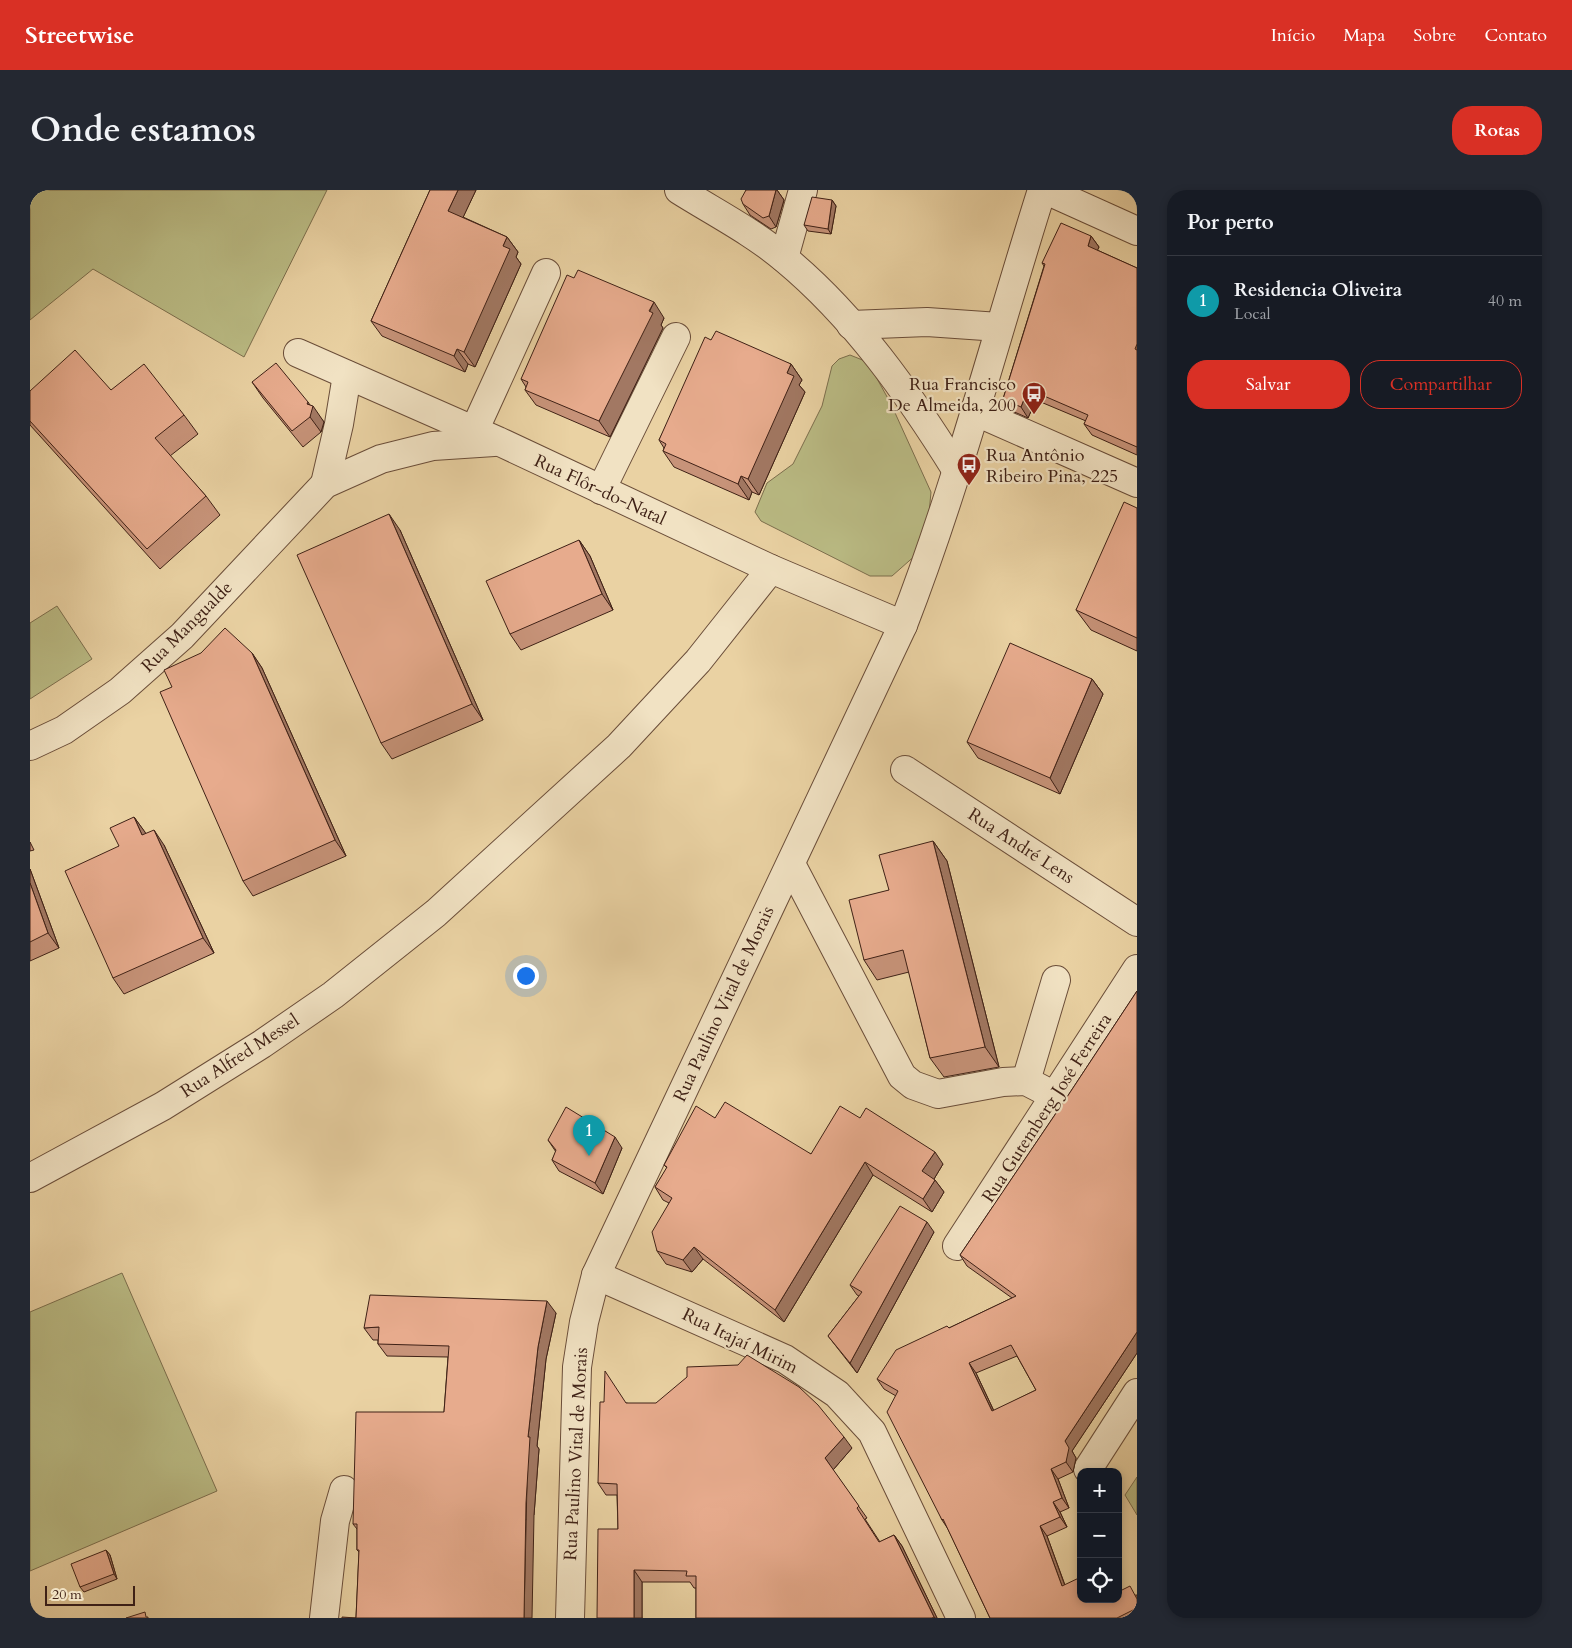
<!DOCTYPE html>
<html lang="pt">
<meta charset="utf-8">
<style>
:root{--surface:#171b24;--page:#242831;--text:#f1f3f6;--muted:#9ea1a6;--line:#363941;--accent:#d93025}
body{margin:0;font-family:Cardo,serif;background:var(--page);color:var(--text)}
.controls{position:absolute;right:15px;bottom:15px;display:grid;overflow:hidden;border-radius:10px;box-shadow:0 2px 8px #0003}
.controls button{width:45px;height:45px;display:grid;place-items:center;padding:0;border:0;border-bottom:1px solid var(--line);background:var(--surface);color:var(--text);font:25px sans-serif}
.scale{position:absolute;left:15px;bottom:12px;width:90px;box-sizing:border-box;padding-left:5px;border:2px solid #3f2116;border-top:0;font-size:14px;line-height:18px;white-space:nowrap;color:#3f2116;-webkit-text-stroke:4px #f1e2c3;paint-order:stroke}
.you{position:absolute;left:495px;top:785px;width:18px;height:18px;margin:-12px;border:4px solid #fff;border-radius:50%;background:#1a73e8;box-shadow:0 0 0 8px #1a73e833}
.badge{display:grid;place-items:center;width:32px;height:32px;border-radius:50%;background:var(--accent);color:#fff;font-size:16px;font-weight:700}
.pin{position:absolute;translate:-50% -41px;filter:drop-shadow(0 1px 2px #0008)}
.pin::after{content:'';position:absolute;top:26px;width:18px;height:15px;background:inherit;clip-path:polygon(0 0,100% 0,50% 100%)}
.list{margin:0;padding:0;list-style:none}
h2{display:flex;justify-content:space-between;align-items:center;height:65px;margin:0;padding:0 20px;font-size:21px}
h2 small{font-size:16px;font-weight:400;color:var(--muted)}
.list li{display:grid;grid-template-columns:32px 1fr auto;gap:15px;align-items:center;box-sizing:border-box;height:90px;padding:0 20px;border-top:1px solid var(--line)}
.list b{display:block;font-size:19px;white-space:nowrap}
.list p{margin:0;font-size:16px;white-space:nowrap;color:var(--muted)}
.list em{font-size:16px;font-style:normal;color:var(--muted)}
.actions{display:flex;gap:10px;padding:15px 20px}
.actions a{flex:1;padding:11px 0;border:1px solid var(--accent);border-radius:20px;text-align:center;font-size:18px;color:var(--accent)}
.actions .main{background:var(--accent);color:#fff}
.icon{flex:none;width:28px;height:28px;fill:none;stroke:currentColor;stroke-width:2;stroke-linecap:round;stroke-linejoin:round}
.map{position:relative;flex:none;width:1107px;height:1428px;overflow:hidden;border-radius:20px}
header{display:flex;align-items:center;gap:30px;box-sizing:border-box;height:70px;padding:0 25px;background:var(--accent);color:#fff}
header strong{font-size:24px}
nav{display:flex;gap:28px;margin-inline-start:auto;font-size:18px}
.intro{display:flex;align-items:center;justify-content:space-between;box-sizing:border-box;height:120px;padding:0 30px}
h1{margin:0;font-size:35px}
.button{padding:12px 22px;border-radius:20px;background:var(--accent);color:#fff;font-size:18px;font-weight:700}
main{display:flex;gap:30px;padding:0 30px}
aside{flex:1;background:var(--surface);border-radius:20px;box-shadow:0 2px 8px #0003}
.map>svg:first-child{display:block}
.green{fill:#babb84;stroke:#7c6e4d}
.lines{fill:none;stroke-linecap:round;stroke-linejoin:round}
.minor-casing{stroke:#6a4d39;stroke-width:30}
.minor{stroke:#f1e2c3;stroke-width:28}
.wall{fill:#c79379;stroke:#3f2116;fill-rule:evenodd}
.shaded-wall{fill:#a27863;stroke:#3f2116}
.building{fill:#e7ab8d;stroke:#3f2116;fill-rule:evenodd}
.labels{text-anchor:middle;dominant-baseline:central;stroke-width:4.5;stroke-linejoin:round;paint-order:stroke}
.poi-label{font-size:18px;fill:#3f2116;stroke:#f1e2c3;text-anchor:end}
.street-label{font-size:18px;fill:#3f2116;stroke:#f1e2c3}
</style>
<header>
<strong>Streetwise</strong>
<nav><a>Início</a><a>Mapa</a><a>Sobre</a><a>Contato</a></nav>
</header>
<div class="intro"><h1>Onde estamos</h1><a class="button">Rotas</a></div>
<main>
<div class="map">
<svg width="1107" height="1428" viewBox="0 0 1107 1428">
<rect width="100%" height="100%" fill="#ead2a3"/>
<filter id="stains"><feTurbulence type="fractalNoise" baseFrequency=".004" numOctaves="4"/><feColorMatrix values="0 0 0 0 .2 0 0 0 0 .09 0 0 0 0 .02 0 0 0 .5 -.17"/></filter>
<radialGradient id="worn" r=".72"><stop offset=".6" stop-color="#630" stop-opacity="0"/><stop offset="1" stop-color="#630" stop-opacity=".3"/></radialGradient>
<g class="green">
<polygon points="0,0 297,0 214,167 63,79 0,130"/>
<polygon points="820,165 835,171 845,185 861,214 901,302 896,356 862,386 840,386 731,331 725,322 737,293 763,274 792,216 802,176 809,169"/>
<polygon points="27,416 62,469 0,509 0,433"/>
<polygon points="92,1083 187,1301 0,1381 0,1122"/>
<polygon points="1107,1287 1107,1325 1095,1305"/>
</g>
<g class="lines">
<defs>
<g id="minor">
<path d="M 649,0 C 684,22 723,42 755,69 C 825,127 879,204 927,281"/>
<polyline points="1016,0 1107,41"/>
<polyline points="754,68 773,0"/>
<polyline points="821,135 897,132 969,137"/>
<polyline points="268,163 468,251 741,379 873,435"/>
<polyline points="944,221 1107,293"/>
<polyline points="444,241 516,83"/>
<polyline points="295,294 309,234 317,185"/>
<polyline points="571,300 646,147"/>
<polyline points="0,556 34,540 90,501 152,446 295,294 351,269 403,256 464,252"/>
<polyline points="875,580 1107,732"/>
<polyline points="761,674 872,886 883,895 908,904 973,892 996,891 1025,906"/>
<polyline points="996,891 1026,790"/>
<polyline points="0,988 133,916 232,854 303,805 406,723 589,556 668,471 741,379"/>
<polyline points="927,1056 1107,779"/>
<polyline points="566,1085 755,1169 807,1204 842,1242 931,1428"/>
<polyline points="1058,1279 1107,1203"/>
<polyline points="294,1428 305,1331 314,1300"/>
<path d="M 540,1428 L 547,1177 L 554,1132 L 566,1085 L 873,435 C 928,293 966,145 1012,0"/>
</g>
</defs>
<use href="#minor" class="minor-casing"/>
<use href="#minor" class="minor"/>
</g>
<g class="wall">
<polygon points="400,0 446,0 433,27 477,47 488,62 486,67 491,74 445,177 438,174 435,182 352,146 341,131"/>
<polygon points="716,0 747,0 754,10 746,37 741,39 720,25 713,14"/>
<polygon points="802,10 806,16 801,44 778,41 774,35"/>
<polygon points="1061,46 1069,57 1067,60 1107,78 1107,265 1062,245 1054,234 1056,231 1006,210 998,228 980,220 973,209 1014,76 1012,73"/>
<polygon points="634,128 631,135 633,138 580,247 506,215 495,200 496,197 491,189"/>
<polygon points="681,150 761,174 772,190 769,195 775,202 729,305 722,302 719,310 644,277 633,261 634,258 629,250"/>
<polygon points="222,192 280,215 294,232 291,242 273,257 233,208"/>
<polygon points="81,200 154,225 168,244 140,266 176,306 190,325 130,379 0,235 0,201"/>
<polygon points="1107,318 1107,461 1061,440 1046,420"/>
<polygon points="370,340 453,530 362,569 351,553"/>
<polygon points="549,350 560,366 583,420 491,460 480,444"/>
<polygon points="222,463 232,478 316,666 223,706 213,691"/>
<polygon points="1062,489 1073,504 1030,604 948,568 937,552"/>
<polygon points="104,627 116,644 134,655 184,763 94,804 83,788 89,656"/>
<polygon points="903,651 917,671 969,877 914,887 900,868 879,782 847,790 834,770 859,700"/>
<polygon points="0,652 4,660 0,661"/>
<polygon points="0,679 29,758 0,771"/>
<path d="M 1107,801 L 1107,1163 L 1042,1261 L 1046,1268 L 1043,1282 L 1028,1289 L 1039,1318 L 1030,1322 L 1037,1337 L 1017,1346 L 1035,1395 L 1051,1409 L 1107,1405 L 1107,1428 L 960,1428 L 918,1339 L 912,1330 L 866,1206 L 854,1199 L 847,1189 L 919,1138 L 982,1108 L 937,1076 L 930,1065 L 1039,904 ZM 987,1166 L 1006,1200 L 964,1221 L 946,1183 Z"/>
<polygon points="685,928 781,964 830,928 913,974 904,989 914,1002 902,1022 843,985 754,1132 673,1069 662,1082 636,1074 627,1061 639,1013 633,1010 625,997 637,978 634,975"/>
<polygon points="518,950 592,958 573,1004 529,981 522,970 526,962"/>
<polygon points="904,1042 827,1183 798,1146 829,1106 827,1105 820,1095"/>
<polygon points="526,1123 516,1169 507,1256 509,1259 504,1325 326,1428 329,1362 327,1360 327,1339 323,1334 414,1222 418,1167 357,1166 348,1154 348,1150 343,1150 334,1138"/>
<polygon points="596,1213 822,1258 803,1280 837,1328 835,1329 850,1352 864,1345 872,1356 907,1428 666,1428 666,1398 664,1398 660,1392 612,1392 612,1428 588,1339 587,1305 576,1305 568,1293"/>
<polygon points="76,1360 80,1365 87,1389 54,1402 50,1397"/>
</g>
<g class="shaded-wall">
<polygon points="428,0 446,0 429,36 418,21"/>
<polygon points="746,0 747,0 754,10 746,37 739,26"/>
<polygon points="802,10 806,16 801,44 798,39"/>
<polygon points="1061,46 1069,57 1065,66 1058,56"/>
<polygon points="477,47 488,62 486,67 491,74 445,177 434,162 473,56"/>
<polygon points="624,112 634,128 631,135 633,138 580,247 569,231"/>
<polygon points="427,159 438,174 435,182 424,166"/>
<polygon points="761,174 772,190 769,195 775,202 729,305 718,289 757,183"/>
<polygon points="998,199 1006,210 998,228 991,217"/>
<polygon points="278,212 282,218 283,216 294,232 291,242 280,227 277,214"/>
<polygon points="711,286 722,302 719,310 708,294"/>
<polygon points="359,324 370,340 453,530 442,514"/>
<polygon points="549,350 560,366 583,420 572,404"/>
<polygon points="222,463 232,478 316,666 305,650"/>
<polygon points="1062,489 1073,504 1030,604 1020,588"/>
<polygon points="104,627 115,642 123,661 112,645"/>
<polygon points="124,640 134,655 184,763 173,748"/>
<polygon points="903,651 917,671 969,877 955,857"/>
<polygon points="0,679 29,758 18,743 0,693"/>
<polygon points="585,947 592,958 573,1004 565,993"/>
<polygon points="905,962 913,974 901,994 892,981"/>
<polygon points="835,972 843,985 754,1132 745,1120"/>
<polygon points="905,990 914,1002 902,1022 893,1009"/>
<polygon points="897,1032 904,1042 827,1183 820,1173"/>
<polygon points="664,1057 673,1069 662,1082 653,1070"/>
<polygon points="517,1111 526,1123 516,1169 507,1256 509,1259 504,1325 502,1428 494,1428 498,1247 508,1157"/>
<polygon points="1107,1142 1107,1163 1042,1261 1046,1268 1043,1282 1036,1272 1035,1251"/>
<polygon points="939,1173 946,1183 969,1232 962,1221"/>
<polygon points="814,1247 822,1258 803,1280 795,1268"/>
<polygon points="1021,1279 1028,1289 1039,1318 1032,1308"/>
<polygon points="1023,1312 1030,1322 1037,1337 1030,1327"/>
<polygon points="1010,1336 1017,1346 1039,1407 1032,1396"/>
<polygon points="864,1345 872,1356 907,1428 905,1428 904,1427"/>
<polygon points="76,1360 80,1365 87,1389 84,1384"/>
<polygon points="604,1380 612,1392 612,1428 604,1428"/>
</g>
<g class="building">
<polygon points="400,0 428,0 418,21 477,47 473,56 480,59 434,162 427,159 424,166 341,131"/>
<polygon points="716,0 746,0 739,26 733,28 713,14 711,9"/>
<polygon points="1101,0 1107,0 1107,8 1103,6"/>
<polygon points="782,7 802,10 798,39 774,35"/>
<polygon points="1031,33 1061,46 1058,56 1107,78 1107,154 1105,159 1107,160 1107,257 1054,234 1058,225 998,199 991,217 973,209 1015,74 1012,73"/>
<polygon points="548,80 624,112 619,121 623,123 569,231 495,200 498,192 491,189 537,85 544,88"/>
<polygon points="686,141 761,174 757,183 764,186 718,289 711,286 708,294 633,261 636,254 629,250 675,147 681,150"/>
<polygon points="45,160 81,200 114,174 154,225 125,248 176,306 117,359 0,231 0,201"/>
<polygon points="246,173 278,212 277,214 283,216 280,227 262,241 222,192"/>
<polygon points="1094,312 1107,318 1107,448 1046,420"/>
<polygon points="359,324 442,514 351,553 267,365"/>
<polygon points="549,350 572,404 480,444 456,391"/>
<polygon points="195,438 222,463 305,650 213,691 130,502 142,497 134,480 171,463"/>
<polygon points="980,453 1062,489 1020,588 937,552"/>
<polygon points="104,627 112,645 124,640 173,748 83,788 35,681 89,656 80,638"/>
<polygon points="903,651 955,857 900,868 873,760 834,770 819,710 859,700 849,665"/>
<polygon points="0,693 18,743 0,752"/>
<path d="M 1107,801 L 1107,1142 L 1035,1251 L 1039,1258 L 1036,1272 L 1021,1279 L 1032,1308 L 1023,1312 L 1030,1327 L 1010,1336 L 1032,1396 L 1051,1387 L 1051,1409 L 1088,1409 L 1088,1402 L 1100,1396 L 1107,1409 L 1107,1418 L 1087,1428 L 960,1428 L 913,1329 L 912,1330 L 857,1222 L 868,1201 L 847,1189 L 866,1160 L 917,1136 L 919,1138 L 986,1106 L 930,1065 L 1039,904 ZM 981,1155 L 1006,1200 L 962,1221 L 939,1173 Z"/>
<polygon points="695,912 781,964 810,916 830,928 836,918 905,962 892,981 905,990 893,1009 835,972 745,1120 664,1057 653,1070 627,1061 622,1042 642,1008 625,997 637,977 634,975 666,916 685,928"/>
<polygon points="536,917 585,947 565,993 522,970 526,960 518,950"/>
<polygon points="870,1016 897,1032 820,1173 798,1146 832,1102 820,1095"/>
<polygon points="340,1105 517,1111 508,1157 498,1247 500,1247 496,1313 494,1428 312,1428 312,1427 326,1428 329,1360 327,1360 327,1334 323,1334 326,1222 414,1222 419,1156 348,1154 349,1137 334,1138"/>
<polygon points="717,1165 769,1197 788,1215 814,1247 795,1268 829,1316 827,1318 849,1352 864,1345 904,1427 902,1428 666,1428 666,1386 656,1386 657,1381 604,1380 604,1428 567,1428 568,1339 588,1339 587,1294 568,1293 570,1212 574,1212 575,1181 596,1213 626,1213 657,1187 657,1177 708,1175"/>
<polygon points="76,1360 84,1384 50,1397 41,1374"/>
<polygon points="115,1422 116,1427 118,1427 118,1428 96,1428"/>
</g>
<defs>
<symbol id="bus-pin" viewBox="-11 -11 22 30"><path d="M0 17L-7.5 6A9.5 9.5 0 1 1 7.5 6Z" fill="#8f2418" stroke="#f1e2c3"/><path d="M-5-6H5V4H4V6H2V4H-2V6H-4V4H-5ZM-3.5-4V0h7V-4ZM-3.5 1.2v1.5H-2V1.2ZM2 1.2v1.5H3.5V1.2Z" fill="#fff"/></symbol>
</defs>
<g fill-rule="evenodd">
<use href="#bus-pin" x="990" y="190" width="28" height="38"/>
<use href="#bus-pin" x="925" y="261" width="28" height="38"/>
</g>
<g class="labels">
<g class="poi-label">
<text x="986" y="194">Rua Francisco<tspan x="986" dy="21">De Almeida, 200</tspan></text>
<text x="956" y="265" text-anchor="start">Rua Antônio<tspan x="956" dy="21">Ribeiro Pina, 225</tspan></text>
</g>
<g class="street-label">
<text transform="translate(570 300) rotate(25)">Rua Flôr-do-Natal</text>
<text transform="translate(157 437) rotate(-45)">Rua Mangualde</text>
<text transform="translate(991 656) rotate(33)">Rua André Lens</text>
<text transform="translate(694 814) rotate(-65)">Rua Paulino Vital de Morais</text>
<text transform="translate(210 866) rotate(-33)">Rua Alfred Messel</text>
<text transform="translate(1017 918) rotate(-57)">Rua Gutemberg José Ferreira</text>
<text transform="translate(710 1151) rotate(26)">Rua Itajaí Mirim</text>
<text transform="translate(546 1264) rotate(-87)">Rua Paulino Vital de Morais</text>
</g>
</g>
<rect width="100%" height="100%" filter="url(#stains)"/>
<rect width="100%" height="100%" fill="url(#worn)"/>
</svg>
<div class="controls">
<button>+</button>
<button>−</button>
<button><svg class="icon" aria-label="locate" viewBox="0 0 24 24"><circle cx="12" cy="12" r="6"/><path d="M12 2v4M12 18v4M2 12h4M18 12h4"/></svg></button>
</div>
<div class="scale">20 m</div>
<div class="you"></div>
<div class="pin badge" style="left:559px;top:966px;background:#0f9aa8">1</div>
</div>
<aside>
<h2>Por perto<small></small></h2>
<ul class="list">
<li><span class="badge" style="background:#0f9aa8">1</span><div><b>Residencia Oliveira</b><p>Local</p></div><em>40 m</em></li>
</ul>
<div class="actions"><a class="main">Salvar</a><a>Compartilhar</a></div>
</aside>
</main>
